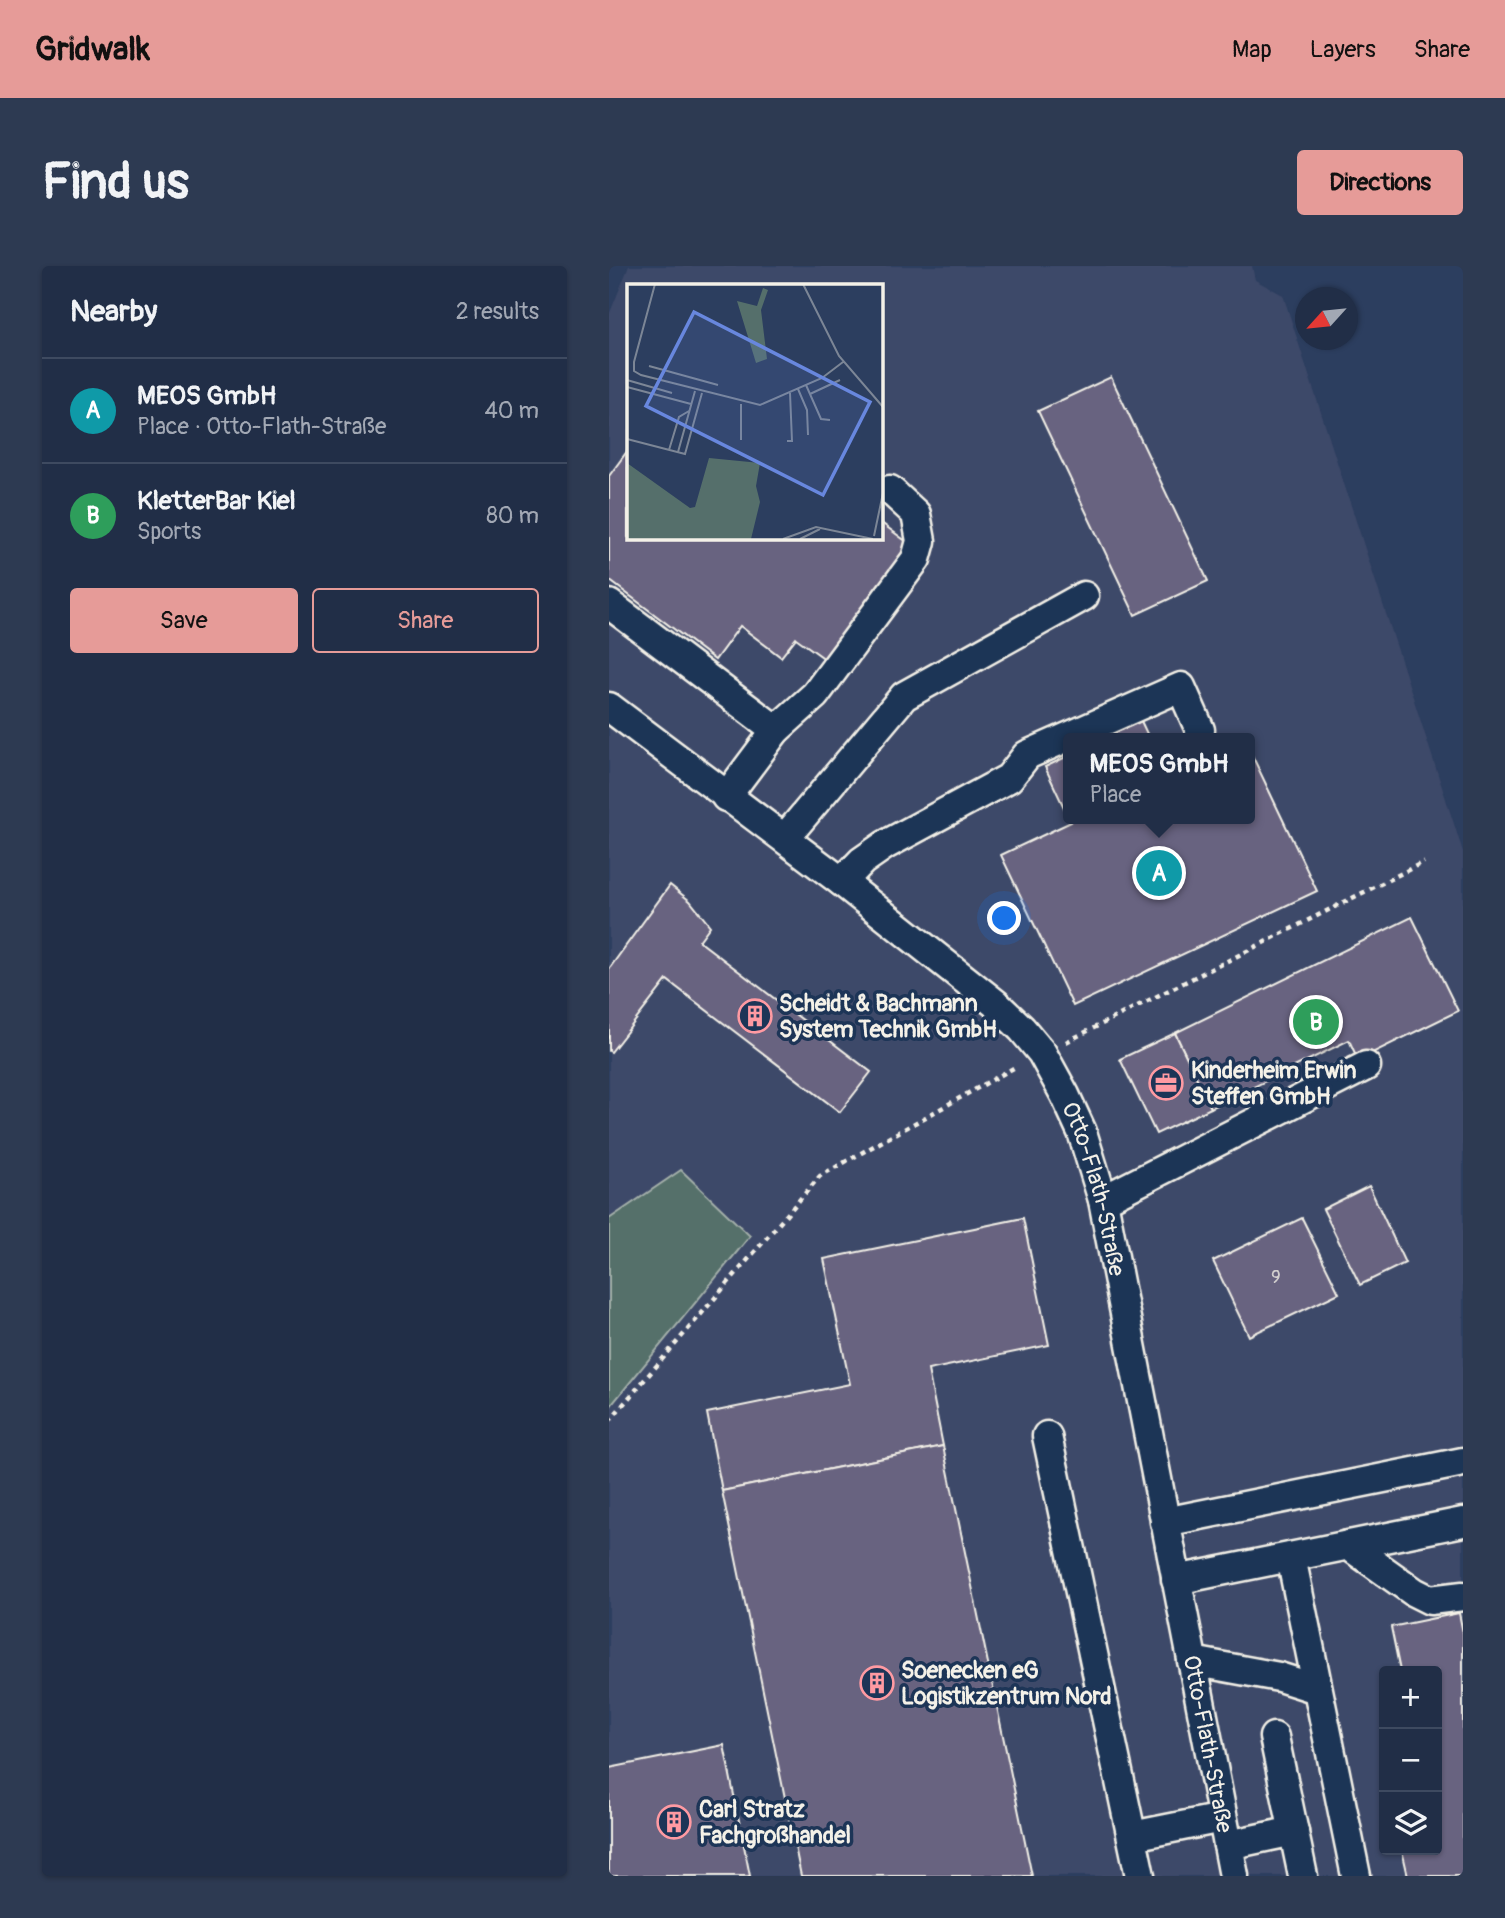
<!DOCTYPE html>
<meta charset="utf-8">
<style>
:root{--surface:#212e47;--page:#2d3a52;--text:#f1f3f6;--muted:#a2a8b4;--line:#3e4a60;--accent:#e69b98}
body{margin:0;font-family:Pangolin,sans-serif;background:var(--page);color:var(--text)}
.controls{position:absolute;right:21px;bottom:21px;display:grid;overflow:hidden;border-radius:7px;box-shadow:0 2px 5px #0004}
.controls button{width:63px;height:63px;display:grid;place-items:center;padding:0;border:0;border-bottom:2px solid var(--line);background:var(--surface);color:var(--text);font:35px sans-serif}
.compass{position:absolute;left:686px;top:21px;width:63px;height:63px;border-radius:50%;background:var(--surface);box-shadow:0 2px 5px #0004;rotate:243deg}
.you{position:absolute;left:396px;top:653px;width:24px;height:24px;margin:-18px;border:5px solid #fff;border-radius:50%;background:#1a73e8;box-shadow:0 0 0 10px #1a73e833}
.badge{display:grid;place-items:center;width:46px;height:46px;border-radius:50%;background:var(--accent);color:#fff;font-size:23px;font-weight:700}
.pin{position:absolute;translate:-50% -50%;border:4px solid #fff;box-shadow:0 2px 7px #0006}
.popup{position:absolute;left:454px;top:467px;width:192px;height:91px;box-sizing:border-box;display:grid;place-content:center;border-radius:7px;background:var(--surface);filter:drop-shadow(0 2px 5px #0005);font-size:23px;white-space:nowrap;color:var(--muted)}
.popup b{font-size:26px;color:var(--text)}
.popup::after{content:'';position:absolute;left:50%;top:100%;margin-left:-14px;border:14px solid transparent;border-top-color:var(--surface)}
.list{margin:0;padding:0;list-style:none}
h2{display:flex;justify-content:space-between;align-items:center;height:91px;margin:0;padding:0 28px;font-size:30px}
h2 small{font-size:23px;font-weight:400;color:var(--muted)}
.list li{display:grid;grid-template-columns:46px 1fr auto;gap:21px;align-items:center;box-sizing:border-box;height:105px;padding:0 28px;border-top:2px solid var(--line)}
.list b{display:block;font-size:26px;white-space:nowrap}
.list p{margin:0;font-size:23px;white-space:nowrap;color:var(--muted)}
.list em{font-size:23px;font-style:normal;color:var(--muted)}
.actions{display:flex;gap:14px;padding:21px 28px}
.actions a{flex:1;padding:16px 0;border:2px solid var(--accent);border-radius:7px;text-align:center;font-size:24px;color:var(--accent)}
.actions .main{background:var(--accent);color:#111}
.icon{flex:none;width:38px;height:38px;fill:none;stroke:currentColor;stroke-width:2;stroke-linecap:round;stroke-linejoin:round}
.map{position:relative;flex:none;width:854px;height:1610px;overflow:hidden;border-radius:7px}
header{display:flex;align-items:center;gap:42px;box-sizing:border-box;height:98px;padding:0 35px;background:var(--accent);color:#111}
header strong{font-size:33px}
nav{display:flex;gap:38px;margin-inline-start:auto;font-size:24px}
.intro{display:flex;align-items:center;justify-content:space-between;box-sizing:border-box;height:168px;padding:0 42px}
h1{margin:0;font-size:49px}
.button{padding:18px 32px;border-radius:7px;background:var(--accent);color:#111;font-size:24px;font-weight:700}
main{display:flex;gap:42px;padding:0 42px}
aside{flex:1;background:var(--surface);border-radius:7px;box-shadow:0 2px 5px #0004}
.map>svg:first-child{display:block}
.built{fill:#3e4969;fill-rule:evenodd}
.green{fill:#556f6b;stroke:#a4b0aa;stroke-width:2}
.building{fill:#686380;stroke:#f4f1e8;stroke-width:2}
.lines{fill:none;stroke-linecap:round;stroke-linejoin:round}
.minor-casing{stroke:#f4f1e8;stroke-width:33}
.path{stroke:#f4f1e8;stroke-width:4.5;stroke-dasharray:5 5;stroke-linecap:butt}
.minor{stroke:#1d3557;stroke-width:28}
.labels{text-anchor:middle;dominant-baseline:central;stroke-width:7;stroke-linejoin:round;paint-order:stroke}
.number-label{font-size:19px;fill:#d1cece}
.poi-label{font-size:23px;font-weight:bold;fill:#f4f1e8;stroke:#1d3557;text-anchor:start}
.street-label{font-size:23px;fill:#f4f1e8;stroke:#1d3557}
.inset-road{fill:none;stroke:#7c8696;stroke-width:2}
.view{fill:#6887de;fill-opacity:0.15;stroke:#6887de;stroke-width:3.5}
.inset-edge{fill:none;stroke:#f4f1e8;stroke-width:3.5}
</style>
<header>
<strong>Gridwalk</strong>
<nav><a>Map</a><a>Layers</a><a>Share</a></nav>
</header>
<div class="intro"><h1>Find us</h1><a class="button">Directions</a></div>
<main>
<aside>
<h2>Nearby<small>2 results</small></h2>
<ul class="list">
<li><span class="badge" style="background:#0f9aa8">A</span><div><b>MEOS GmbH</b><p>Place · Otto-Flath-Straße</p></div><em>40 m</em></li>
<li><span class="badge" style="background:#2e9e5b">B</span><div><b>KletterBar Kiel</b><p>Sports</p></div><em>80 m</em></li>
</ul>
<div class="actions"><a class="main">Save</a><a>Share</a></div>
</aside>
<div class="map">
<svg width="854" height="1610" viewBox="0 0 854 1610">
<rect width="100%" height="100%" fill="#2c3e5f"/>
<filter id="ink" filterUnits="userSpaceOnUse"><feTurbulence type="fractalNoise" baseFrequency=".0143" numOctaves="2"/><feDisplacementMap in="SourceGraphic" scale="14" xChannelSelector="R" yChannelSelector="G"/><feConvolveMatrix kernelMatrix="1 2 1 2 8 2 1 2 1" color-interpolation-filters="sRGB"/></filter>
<g filter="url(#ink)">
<path class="built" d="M 20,0 L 643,0 L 646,14 L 674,29 L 854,586 L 854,1610 L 0,1610 L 0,1142 L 140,970 L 72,904 L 0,953 L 0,49 ZM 19,19 L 271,19 L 271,271 L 19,271 ZM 459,472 L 641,472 L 641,553 L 459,553 ZM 775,1405 L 828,1405 L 828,1584 L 775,1584 Z"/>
<polygon class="green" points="72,904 141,970 0,1142 0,953"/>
<g class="building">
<polygon points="502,111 599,315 526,349 429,145"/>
<polygon points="19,184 19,271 271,271 271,256 302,279 216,393 187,372 172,391 131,360 106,394 0,314 0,210"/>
<polygon points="532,455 540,472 495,472"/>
<polygon points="641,485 708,625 464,740 392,589 462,556 460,553 641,553"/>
<polygon points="459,490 459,550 436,501"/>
<polygon points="61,619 81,635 101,660 90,675 262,806 231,846 58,714 2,786 0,785 0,703"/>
<polygon points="803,651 849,745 749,794 740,774 602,842 566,767"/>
<polygon points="566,767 602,842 547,868 511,793"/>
<polygon points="760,920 796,997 751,1019 714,943"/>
<polygon points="414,952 440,1079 319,1104 334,1180 113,1225 98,1147 241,1118 215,993"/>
<polygon points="693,952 730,1027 640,1070 604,995"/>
<polygon points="334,1180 423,1610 192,1610 113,1225"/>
<polygon points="850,1347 854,1367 854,1610 799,1610 793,1584 828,1584 828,1405 791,1405 782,1361"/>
<polygon points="115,1479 141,1610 0,1610 0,1502"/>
</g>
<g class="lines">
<defs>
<g id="minor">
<polyline points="0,338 167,464"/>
<path id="s1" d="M 0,441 L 233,616 L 387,738 L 413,763 L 433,787 L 456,829 L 473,866 L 494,934 L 625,1610"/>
<polyline points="117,531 167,464 206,429 307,293 312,275 307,248 281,224"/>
<polyline points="176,572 295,430 475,330"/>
<polyline points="233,616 253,595 276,579 400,512 418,489 572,421 591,464"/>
<polyline points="494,934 757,800"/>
<polyline points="438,1170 531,1610"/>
<polyline points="556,1256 854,1196"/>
<polyline points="739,1279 805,1326 821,1334 854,1330"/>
<polyline points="682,1291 747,1610"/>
<polyline points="567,1314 854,1256"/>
<polyline points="583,1395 670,1411 708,1423"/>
<polyline points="665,1471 694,1610"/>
<polyline points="523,1570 613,1552"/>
<polyline points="619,1579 685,1565"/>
</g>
</defs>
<use href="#minor" class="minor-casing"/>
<g class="path">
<polyline points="457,776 815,596"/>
<polyline points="0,1155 211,910 408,800"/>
</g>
<use href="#minor" class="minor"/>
</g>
</g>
<defs>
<symbol id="building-ring" viewBox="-11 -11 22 22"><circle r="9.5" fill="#1d3557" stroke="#ff9aa2" stroke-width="1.5"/><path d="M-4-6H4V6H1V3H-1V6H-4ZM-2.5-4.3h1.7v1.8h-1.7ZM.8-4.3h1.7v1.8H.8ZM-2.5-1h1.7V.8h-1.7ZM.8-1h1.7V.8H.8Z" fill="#ff9aa2"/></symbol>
<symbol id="office-ring" viewBox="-11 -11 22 22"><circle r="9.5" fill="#1d3557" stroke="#ff9aa2" stroke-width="1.5"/><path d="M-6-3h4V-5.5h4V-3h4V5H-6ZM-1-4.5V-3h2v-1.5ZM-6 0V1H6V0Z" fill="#ff9aa2"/></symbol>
</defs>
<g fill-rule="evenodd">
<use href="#building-ring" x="127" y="731" width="38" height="38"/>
<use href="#office-ring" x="538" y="798" width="38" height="38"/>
<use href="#building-ring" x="249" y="1398" width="38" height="38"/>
<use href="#building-ring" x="46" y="1537" width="38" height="38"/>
</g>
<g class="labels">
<g class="number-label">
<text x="667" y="1011">9</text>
</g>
<g class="poi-label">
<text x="170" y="737">Scheidt &amp; Bachmann<tspan x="170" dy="26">System Technik GmbH</tspan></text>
<text x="582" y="804">Kinderheim Erwin<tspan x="582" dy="26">Steffen GmbH</tspan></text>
<text x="292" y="1404">Soenecken eG<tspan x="292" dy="26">Logistikzentrum Nord</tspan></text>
<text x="90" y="1543">Carl Stratz<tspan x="90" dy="26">Fachgroßhandel</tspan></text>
</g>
<g class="street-label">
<text stroke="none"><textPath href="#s1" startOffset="702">Otto-Flath-Straße</textPath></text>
<text stroke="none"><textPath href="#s1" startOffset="1269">Otto-Flath-Straße</textPath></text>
</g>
</g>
<g transform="translate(18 18)">
<rect width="256" height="256" fill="#2c3e5f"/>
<path d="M 136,4 L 141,6 L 134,26 L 140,75 L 129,79 L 110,17 L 130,22 ZM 82,174 L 133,179 L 129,202 L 133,218 L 124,255 L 0,255 L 0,179 L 63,224 L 68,223 Z" fill="#556f6b"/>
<path class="inset-road" d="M 28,0 L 7,78 L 7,87 L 14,91 L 133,121 L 195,94 L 216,78M 176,0 L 212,72 L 256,123M 22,82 L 91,101M 0,96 L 45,109M 179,101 L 194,135 L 203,136M 0,103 L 64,120M 171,105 L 180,126 L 181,151M 183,110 L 213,96M 114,120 L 114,156M 0,155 L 58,170 L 75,109M 160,157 L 165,157 L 163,109M 42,166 L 52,133 L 62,127M 51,168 L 68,107M 247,252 L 256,209M 156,255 L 189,243 L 246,255M 173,255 L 193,245"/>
<path class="view" d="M 67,28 L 243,118 L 196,211 L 19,122 Z"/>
<rect width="256" height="256" class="inset-edge"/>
</g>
</svg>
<div class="controls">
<button>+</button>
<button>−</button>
<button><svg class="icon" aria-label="layers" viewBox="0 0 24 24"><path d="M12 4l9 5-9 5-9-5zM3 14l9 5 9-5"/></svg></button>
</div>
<svg class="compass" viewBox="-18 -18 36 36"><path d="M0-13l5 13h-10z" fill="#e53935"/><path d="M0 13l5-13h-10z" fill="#a2a8b4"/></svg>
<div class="you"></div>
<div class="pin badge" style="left:550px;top:607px;background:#0f9aa8">A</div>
<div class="popup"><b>MEOS GmbH</b>Place</div>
<div class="pin badge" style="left:707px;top:756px;background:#2e9e5b">B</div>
</div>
</main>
